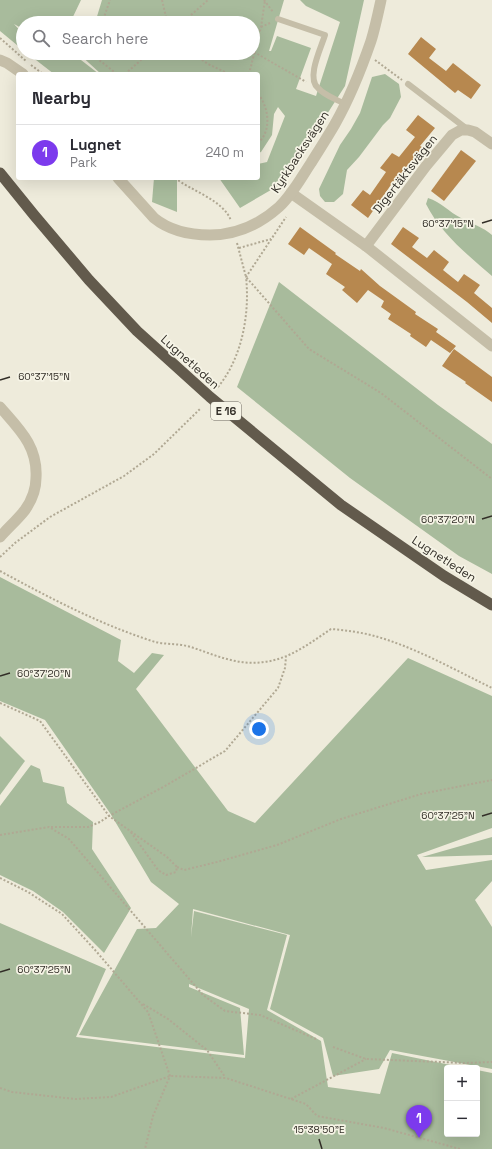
<!DOCTYPE html>
<meta charset="utf-8">
<style>
:root{--surface:#fff;--page:#f7f7f7;--text:#2b2b33;--muted:#7c7c81;--line:#e1e1e2;--accent:#7c3aed}
body{margin:0;font-family:"Space Grotesk",sans-serif;background:var(--page);color:var(--text)}
.controls{position:absolute;right:12px;bottom:12px;display:grid;overflow:hidden;border-radius:4px;box-shadow:0 4px 16px #0002}
.controls button{width:36px;height:36px;display:grid;place-items:center;padding:0;border:0;border-bottom:1px solid var(--line);background:var(--surface);color:var(--text);font:20px sans-serif}
.you{position:absolute;left:259px;top:729px;width:14px;height:14px;margin:-10px;border:3px solid #fff;border-radius:50%;background:#1a73e8;box-shadow:0 0 0 6px #1a73e833}
.badge{display:grid;place-items:center;width:26px;height:26px;border-radius:50%;background:var(--accent);color:#fff;font-size:13px;font-weight:700}
.pin{position:absolute;translate:-50% -33px;filter:drop-shadow(0 1px 2px #0008)}
.pin::after{content:'';position:absolute;top:21px;width:14px;height:12px;background:inherit;clip-path:polygon(0 0,100% 0,50% 100%)}
.list{margin:0;padding:0;list-style:none}
h2{display:flex;justify-content:space-between;align-items:center;height:52px;margin:0;padding:0 16px;font-size:17px}
h2 small{font-size:13px;font-weight:400;color:var(--muted)}
.list li{display:grid;grid-template-columns:26px 1fr auto;gap:12px;align-items:center;box-sizing:border-box;height:56px;padding:0 16px;border-top:1px solid var(--line)}
.list b{display:block;font-size:15px;white-space:nowrap}
.list p{margin:0;font-size:13px;white-space:nowrap;color:var(--muted)}
.list em{font-size:13px;font-style:normal;color:var(--muted)}
.icon{flex:none;width:22px;height:22px;fill:none;stroke:currentColor;stroke-width:2;stroke-linecap:round;stroke-linejoin:round}
.map{position:relative;flex:none;width:492px;height:1149px;overflow:hidden}
.search{position:absolute;background:var(--surface);box-shadow:0 4px 16px #0002;left:16px;top:16px;width:244px;height:44px;display:flex;align-items:center;gap:10px;box-sizing:border-box;padding:0 14px;border-radius:22px;color:var(--muted);font-size:15px}
.panel{position:absolute;background:var(--surface);box-shadow:0 4px 16px #0002;left:16px;top:72px;width:244px;height:108px;border-radius:4px}
.map>svg:first-child{display:block}
.green{fill:#a8bb9c}
.building{fill:#b7884f}
.lines{fill:none;stroke-linecap:round;stroke-linejoin:round}
.path{stroke:#b0a893;stroke-width:2;stroke-dasharray:2 2;stroke-linecap:butt}
.service{stroke:#c5bea8;stroke-width:6}
.minor{stroke:#c5bea8;stroke-width:11}
.tertiary{stroke:#c5bea8;stroke-width:11}
.trunk{stroke:#625a4c;stroke-width:11}
.ticks{fill:none;stroke:#322e27;stroke-width:1.5}
.labels{text-anchor:middle;dominant-baseline:central;stroke-width:3.5;stroke-linejoin:round;paint-order:stroke}
.shield{fill:#f6f4e6;stroke:#6d6960;stroke-width:1}
.shield-label{font-size:11px;font-weight:bold;fill:#322e27}
.street-label{font-size:12px;fill:#322e27;stroke:#f6f4e6}
.ticks-label{font-size:10px;text-anchor:middle;fill:#322e27;stroke:#f6f4e6;stroke-width:3.5;stroke-linejoin:round;paint-order:stroke}
</style>
<div class="map">
<svg width="492" height="1149" viewBox="0 0 492 1149">
<rect width="100%" height="100%" fill="#eeebdb"/>
<g class="green">
<polygon points="0,0 81,0 70,23 23,23 23,29 14,24 23,34 23,50 0,31"/>
<polygon points="102,0 284,0 269,51 271,51 277,36 311,48 296,89 316,96 340,22 306,6 300,0 364,0 345,86 283,183 240,208 219,178 258,178 258,164 267,162 285,116 278,107 274,114 272,135 261,152 258,153 258,74 101,74 78,53 253,53 253,23 95,23"/>
<polygon points="27,53 72,53 99,74 54,74"/>
<polygon points="385,74 399,84 401,97 390,118 383,125 359,157 347,170 343,194 334,202 325,202 320,196 319,189 340,145 351,129 360,113 372,77"/>
<polygon points="154,178 177,178 177,212 152,202"/>
<path d="M 428,198 C 441,202 449,212 461,218 C 472,224 483,227 492,235 L 492,276 C 468,255 441,234 426,204 Z"/>
<polygon points="279,282 438,405 492,444 492,574 459,556 350,478 237,387"/>
<polygon points="0,577 121,640 118,661 134,673 152,653 164,655 136,689 228,811 255,823 408,658 492,696 492,828 417,855 426,870 492,860 492,881 475,900 492,927 492,1069 390,1050 379,1069 333,1076 323,1038 270,1009 290,935 193,909 191,937 194,911 287,935 267,1010 321,1041 328,1087 380,1094 392,1053 465,1068 447,1068 447,1134 477,1134 477,1070 492,1073 492,1149 0,1149 0,923 106,969 76,1037 245,1058 249,1009 189,984 189,987 240,1008 244,1055 79,1035 137,929 156,928 179,904 151,882 110,813 45,720 0,701"/>
<polygon points="0,736 25,761 0,795"/>
<polygon points="31,765 40,769 43,782 64,787 67,803 93,822 92,849 131,908 104,953 63,912 33,891 0,875 0,806"/>
<polygon points="492,837 492,855 422,857"/>
</g>
<g class="building">
<polygon points="421,37 436,49 429,58 446,71 453,63 481,85 471,99 458,90 455,93 408,54"/>
<polygon points="418,115 435,128 420,146 422,147 398,181 395,179 368,218 351,205 363,190 370,195 386,172 380,168 392,153 399,157 415,137 406,130"/>
<polygon points="461,150 476,161 444,201 431,191"/>
<polygon points="300,227 336,253 335,254 360,271 361,269 380,286 416,312 415,314 438,329 436,332 456,346 450,353 431,340 426,347 410,336 411,334 388,319 391,314 381,307 384,301 368,290 357,303 342,290 345,287 326,274 332,264 309,248 304,255 288,244"/>
<polygon points="403,227 419,238 412,247 427,258 434,250 449,262 443,270 458,282 464,274 480,285 474,293 492,308 492,323 467,302 391,244"/>
<polygon points="454,349 492,377 492,402 465,383 466,382 442,366"/>
</g>
<g class="lines">
<g class="path">
<polyline points="162,0 166,17 169,23"/>
<polyline points="264,0 273,12"/>
<polyline points="102,23 110,0"/>
<polyline points="182,23 208,0"/>
<polyline points="261,27 270,23"/>
<polyline points="0,38 26,61"/>
<polyline points="254,52 306,82"/>
<polyline points="90,53 117,74"/>
<polyline points="192,53 208,64 229,74"/>
<polyline points="375,60 402,80"/>
<polyline points="31,65 43,74"/>
<polyline points="125,74 149,53"/>
<polyline points="249,74 261,27 265,0"/>
<path d="M 258,94 C 269,107 272,131 258,143"/>
<path d="M 175,178 C 190,190 225,201 231,221"/>
<polyline points="237,243 246,277 309,349 381,393 492,479"/>
<polyline points="239,248 271,239"/>
<path d="M 218,387 C 242,358 250,314 246,277 L 286,217"/>
<polyline points="0,557 15,543 50,517 124,476 154,454 201,408"/>
<path d="M 0,571 C 50,598 97,623 152,641 C 164,645 178,643 191,647 C 215,655 238,666 264,662 C 290,659 310,643 331,629 C 345,630 358,632 371,635 C 413,646 453,669 492,688"/>
<polyline points="0,703 40,721 109,816 167,857 177,867 176,872 166,875 158,870 130,831"/>
<polyline points="51,827 88,827 100,822 109,816 165,786 225,751 278,688 285,668 286,657"/>
<polyline points="0,835 49,827 69,839 203,995 225,1011 260,1015 316,1039"/>
<polyline points="177,867 184,870 217,862 277,845 341,819 421,794 492,780"/>
<polyline points="0,878 28,892 62,914 96,951 148,1012 170,1076 153,1116 145,1149"/>
<polyline points="143,1004 168,1019 207,1050 225,1077"/>
<polyline points="333,1047 366,1059 465,1063 492,1062"/>
<polyline points="0,1088 12,1092 75,1099 111,1097 170,1076 226,1078 306,1104 317,1116 384,1128 460,1149"/>
<polyline points="291,1099 366,1059"/>
</g>
<g class="service">
<path d="M 278,19 L 325,35 C 321,48 306,78 318,88 C 325,96 336,99 345,104"/>
<polyline points="408,84 467,129"/>
</g>
<g class="minor">
<polyline points="291,193 366,246 492,346"/>
<polyline points="366,246 426,166 452,135 461,130 468,130 475,132 492,144"/>
</g>
<g class="tertiary">
<polyline points="0,60 7,63 23,74"/>
<path d="M 118,178 L 154,218 C 170,231 190,235 210,235 C 236,235 260,224 279,207 C 292,195 301,178 311,163 C 319,150 327,138 335,124 C 348,101 362,67 371,41 C 375,28 378,14 381,0"/>
<path d="M 0,407 C 19,429 38,446 36,478 C 36,490 32,500 25,510 C 18,519 8,528 0,537"/>
</g>
<polyline class="trunk" points="0,173 34,215 89,280 137,331 210,397 341,505 444,576 492,605"/>
</g>
<path class="ticks" d="M 482,223 L 492,220M 0,380 L 10,377M 482,519 L 492,516M 0,676 L 10,673M 482,816 L 492,813M 0,972 L 10,969M 319,1139 L 322,1149"/>
<g class="labels">
<rect class="shield" x="211" y="402" width="30" height="18" rx="3"/>
<g class="shield-label">
<text x="226" y="411">E 16</text>
</g>
<g class="street-label">
<text transform="translate(300 152) rotate(-57)">Kyrkbacksvägen</text>
<text transform="translate(405 174) rotate(-52)">Digertäktsvägen</text>
<text transform="translate(190 362) rotate(42)">Lugnetleden</text>
<text transform="translate(444 559) rotate(33)">Lugnetleden</text>
</g>
</g>
<g class="ticks-label">
<text x="448" y="227">60°37'15"N</text>
<text x="44" y="380">60°37'15"N</text>
<text x="448" y="523">60°37'20"N</text>
<text x="44" y="677">60°37'20"N</text>
<text x="448" y="819">60°37'25"N</text>
<text x="44" y="973">60°37'25"N</text>
<text x="319" y="1133">15°38'50"E</text>
</g>
</svg>
<div class="controls">
<button>+</button>
<button>−</button>
</div>
<div class="you"></div>
<div class="pin badge" style="left:419px;top:1138px">1</div>
<div class="search"><svg class="icon" aria-label="search" viewBox="0 0 24 24"><circle cx="10" cy="10" r="6"/><path d="M15 15l6 6"/></svg>Search here</div>
<section class="panel">
<h2>Nearby<small></small></h2>
<ul class="list">
<li><span class="badge">1</span><div><b>Lugnet</b><p>Park</p></div><em>240 m</em></li>
</ul>
</section>
</div>
